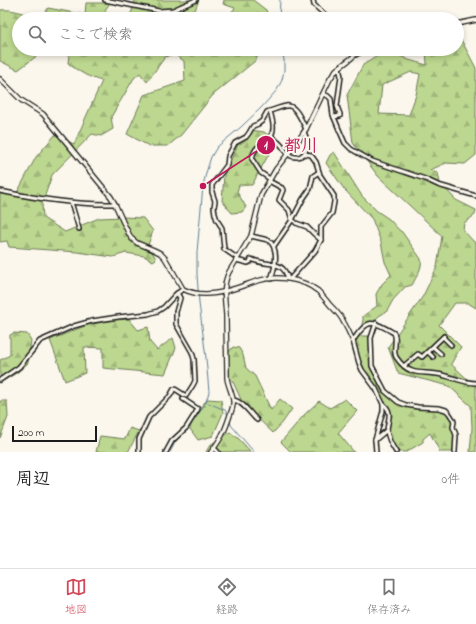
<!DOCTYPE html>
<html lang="ja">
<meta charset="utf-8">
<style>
:root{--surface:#fff;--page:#f2f2f2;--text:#222;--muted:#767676;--line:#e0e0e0;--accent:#d1495b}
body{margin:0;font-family:"Indie Flower","Klee One",sans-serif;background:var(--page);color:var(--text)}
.scale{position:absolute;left:12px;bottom:10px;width:85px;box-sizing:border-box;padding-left:4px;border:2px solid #1c1c1c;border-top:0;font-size:11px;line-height:14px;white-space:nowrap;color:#1c1c1c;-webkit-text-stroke:3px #fbf7ec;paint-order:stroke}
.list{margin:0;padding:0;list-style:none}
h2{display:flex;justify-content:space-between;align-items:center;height:52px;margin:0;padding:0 16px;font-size:17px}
h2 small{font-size:13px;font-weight:400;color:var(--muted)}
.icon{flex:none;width:22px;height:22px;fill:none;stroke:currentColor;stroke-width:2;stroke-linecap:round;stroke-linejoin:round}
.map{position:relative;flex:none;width:476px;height:452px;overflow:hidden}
.search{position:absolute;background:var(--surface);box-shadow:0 2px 6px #0003;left:12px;right:12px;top:12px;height:44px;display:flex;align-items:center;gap:10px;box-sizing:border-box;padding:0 14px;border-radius:22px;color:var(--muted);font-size:15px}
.sheet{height:116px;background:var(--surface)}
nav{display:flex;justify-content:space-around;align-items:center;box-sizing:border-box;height:56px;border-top:1px solid var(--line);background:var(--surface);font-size:11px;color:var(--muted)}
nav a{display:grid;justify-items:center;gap:2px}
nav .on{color:var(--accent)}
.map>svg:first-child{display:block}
.forest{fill:url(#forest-firs);stroke:#6c7a56;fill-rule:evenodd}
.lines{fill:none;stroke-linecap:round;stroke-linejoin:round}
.stream{stroke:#5f7e96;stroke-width:1}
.minor-casing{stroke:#1c1c1c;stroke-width:6}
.tertiary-casing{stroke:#1c1c1c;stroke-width:6}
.minor{stroke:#fbf7ec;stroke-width:3}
.tertiary{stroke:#fbf7ec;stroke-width:3.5}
.leader{fill:none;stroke:#c2185b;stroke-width:1.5}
.callout-dot{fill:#c2185b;stroke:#fbf7ec;stroke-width:1.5}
.mark-label{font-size:12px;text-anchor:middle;font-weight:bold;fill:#fff}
.callout-label{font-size:17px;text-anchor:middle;font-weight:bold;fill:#c2185b;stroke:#fbf7ec;stroke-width:4;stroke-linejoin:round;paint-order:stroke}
</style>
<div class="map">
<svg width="476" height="452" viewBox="0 0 476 452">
<defs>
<pattern id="forest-firs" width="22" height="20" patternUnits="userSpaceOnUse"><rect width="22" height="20" fill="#bcd78f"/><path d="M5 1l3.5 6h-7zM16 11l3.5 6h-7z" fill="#a1b87b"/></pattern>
</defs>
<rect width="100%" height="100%" fill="#fbf7ec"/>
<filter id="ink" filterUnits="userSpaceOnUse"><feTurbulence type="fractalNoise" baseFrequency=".025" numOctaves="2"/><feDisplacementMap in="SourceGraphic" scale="8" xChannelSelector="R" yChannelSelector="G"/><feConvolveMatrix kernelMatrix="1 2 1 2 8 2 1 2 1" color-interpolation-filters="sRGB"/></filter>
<g filter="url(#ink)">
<g class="forest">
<polygon points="135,0 199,0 193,15 198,18 210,16 226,18 235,8 223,4 224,0 253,0 266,10 269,19 128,19 132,11"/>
<polygon points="86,3 110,3 105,10 112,19 42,19 48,8 85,15"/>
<path d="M 0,10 C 13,9 20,12 32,17 L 33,19 L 19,19 L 19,49 L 46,49 L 18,70 L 0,61 Z"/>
<path d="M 457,32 L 476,68 L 476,155 L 465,164 L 446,163 L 430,170 L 438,173 L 440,183 L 456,200 L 476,210 L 475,215 L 464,223 L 463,230 L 474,242 L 476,242 L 476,308 L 468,303 L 455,303 L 439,325 L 461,347 L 451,364 L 476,387 L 476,452 L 470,452 L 472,428 L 471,406 L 449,386 L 398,373 L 388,347 L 423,296 L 437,267 L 442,236 L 378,176 L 353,143 L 347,95 L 363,65 L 387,50 L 409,60 L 427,65 L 426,49 L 457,49 ZM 411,72 L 420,74 L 416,95 L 409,115 L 379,114 L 382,85 Z"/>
<path d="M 65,49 L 262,49 L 255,61 L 213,95 L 181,135 L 168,146 L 149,146 L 127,134 L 144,95 L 185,81 L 184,61 L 174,54 L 165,57 L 147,82 L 140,73 L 134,78 L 111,117 L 113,129 L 101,136 L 92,134 L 52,175 L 42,204 L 43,218 L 65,232 L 99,218 L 123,217 L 143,218 L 153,231 L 148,245 L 156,259 L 153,261 L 144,256 L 126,253 L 113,257 L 77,252 L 9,247 L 7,241 L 0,242 L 0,194 L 17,193 L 36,157 L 55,135 L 74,144 L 102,81 C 90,78 77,71 68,63 L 69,55 Z"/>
<polygon points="251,130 264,132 276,141 252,185 239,185 237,192 246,207 242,212 232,213 222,201 224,175 239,142"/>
<path d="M 334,152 L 362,196 L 377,211 L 389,219 L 399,230 L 402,232 L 421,259 C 423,268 416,277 412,285 L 405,287 L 393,300 L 387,311 L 379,316 L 373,322 L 369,323 L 361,329 L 363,320 L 363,316 L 377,306 L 376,294 L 382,284 L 391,275 L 385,262 L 381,242 L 372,219 L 344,189 L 326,163 L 330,155 Z"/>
<polygon points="129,319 138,330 148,327 150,342 157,350 173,338 176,348 165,374 103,368 103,348 84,347 85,373 65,381 50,340 87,325 114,320"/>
<polygon points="14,333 27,334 31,340 28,363 18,372 0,383 0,360 10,355 10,335"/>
<polygon points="358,336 370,336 371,368 385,392 403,405 440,409 448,414 453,421 455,435 454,452 440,452 430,433 423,439 423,442 406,452 399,452 391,443 388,432 390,416 362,369 355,342"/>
<polygon points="233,347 239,348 243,355 246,368 255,376 271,410 280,399 292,409 283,422 273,433 243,404 234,384 228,374 227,354"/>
<path d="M 208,399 L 221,400 L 223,413 L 213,436 L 198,440 L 190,429 C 192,417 199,407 208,399 Z"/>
<polygon points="345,399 357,411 338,433 354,452 291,452 281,442 304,415 319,401 330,408"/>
<polygon points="0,401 7,401 8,417 0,438"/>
<polygon points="130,428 139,431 128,452 96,452 100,436 125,439"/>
<polygon points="230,432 239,439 251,452 206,452 210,445"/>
</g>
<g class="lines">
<g class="stream">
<polyline points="279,19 280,0"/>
<polyline points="206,402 225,410 228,415"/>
<polyline points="230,420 231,425 254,452"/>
<polyline points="170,452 176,441 189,428 201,410 206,402 209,392 206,358 199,303 197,274 197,252 203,186 206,173 211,157 217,147 241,127 261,108 277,90 282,80 284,70 284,60 282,49"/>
</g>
<defs>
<g id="minor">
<polyline points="105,0 159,11 173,10 196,0"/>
<polyline points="313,0 314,5 330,19"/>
<polyline points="354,49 355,55"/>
<polyline points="323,94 328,96 331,99 333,115 341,134 345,143 351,149 372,161 425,179 438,185 476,196"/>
<polyline points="334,117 340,116 340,114 338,109 337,106 341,76 339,68"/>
<path d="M 271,136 C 273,138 276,140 278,142 C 282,145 285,151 288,154 C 294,159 303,158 306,150 C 309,144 307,139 304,132"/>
<path d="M 270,179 L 261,173 L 252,159 C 254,145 263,146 270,137 C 276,130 272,119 270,111"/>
<polyline points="269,181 282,188 283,190 279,200 289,210 292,220 294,221 296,223 307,227 313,233 321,240"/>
<path d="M 0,191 C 38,199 77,205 115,204"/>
<polyline points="71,202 79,229"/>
<path d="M 251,236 L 268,240 C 280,248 275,268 271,279"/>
<polyline points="274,246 292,220 303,199 310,189 313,176 319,172"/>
<path d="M 237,258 L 224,249 L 222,228 L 217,220 L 215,214 L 214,207 L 215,201 L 212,192 L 212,185 L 227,165 L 228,156 L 235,143 L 246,137 L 249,133 L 253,126 L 258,124 L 262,121 L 267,112 C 274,110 280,107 286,106 C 296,104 302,122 306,129"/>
<path d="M 236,260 L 248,263 L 250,262 L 251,259 C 266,267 283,258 288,279"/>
<polyline points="290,279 315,251 321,240 321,227 332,213 334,202 334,196 320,175 316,162 311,155 305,154"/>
<polyline points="376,323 371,338 372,366 385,391 398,402 406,405 418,407 439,408 446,410 449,413 453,419 454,422 453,427 456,435 455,452"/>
<polyline points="443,337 451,345"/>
<polyline points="433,347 441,354"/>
<polyline points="428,352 433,357"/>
<polyline points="404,366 418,354 422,357 444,336"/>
<polyline points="0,380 19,367 40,341 74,326 92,321 118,317 148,314 158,311 164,307 175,295 183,289"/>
<path d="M 233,400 C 243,401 250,414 257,420"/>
<path d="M 383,404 C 394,412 387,421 387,431 C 388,439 392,446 396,452"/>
<polyline points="375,440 387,430"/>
<polyline points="214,448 218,452"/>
<polyline points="139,452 139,439 149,417 170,396 174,389 175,389 186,396 193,385 195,381 194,359 192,352 176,324 176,312 180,298 177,293"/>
<polyline points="166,452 172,441 186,428 198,409 183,399"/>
<path d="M 376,452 L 375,440 L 383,411 L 383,404 L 376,389 L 362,370 L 359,363 L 353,341 C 368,317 373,321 394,333 C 398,341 392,349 396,357 C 400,363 406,369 412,371 C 420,374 429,372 437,374 C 450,376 463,383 476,383"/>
</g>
<g id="tertiary">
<polyline points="457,24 476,20"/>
<path d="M 0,79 L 21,100 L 43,114 L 111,197 L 115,204 L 123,222 L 131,238 L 137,243 L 154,250 L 160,253 L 165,258 L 183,289 C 207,301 233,289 257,281 C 276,275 301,278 318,291 C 322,295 326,300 330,305 C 334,309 339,314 342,319 C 346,326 350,334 353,341"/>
<path d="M 211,452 C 221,439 225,431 230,415 C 232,410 234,405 233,400 C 232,392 228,386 227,378 C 227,357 226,336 226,315 C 225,300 222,286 229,272 L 251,236 L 261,195 L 276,169 L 298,141 L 306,129 L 330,79 L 336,70 L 349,60 L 355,55 L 367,49"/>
</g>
</defs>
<use href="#minor" class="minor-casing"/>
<use href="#tertiary" class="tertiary-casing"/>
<use href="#minor" class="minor"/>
<use href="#tertiary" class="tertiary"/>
</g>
</g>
<path class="leader" d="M203 186L266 145"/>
<g class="callout-dot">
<circle cx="203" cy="186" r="4"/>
<circle cx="266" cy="145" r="10"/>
</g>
<g class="mark-label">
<text x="266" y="149">1</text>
</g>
<g class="callout-label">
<text x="301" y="151">都川</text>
</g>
</svg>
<div class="scale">200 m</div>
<div class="search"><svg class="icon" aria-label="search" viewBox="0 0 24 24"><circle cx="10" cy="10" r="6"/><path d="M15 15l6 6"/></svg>ここで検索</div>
</div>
<section class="sheet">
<h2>周辺<small>0件</small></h2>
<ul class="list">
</ul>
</section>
<nav>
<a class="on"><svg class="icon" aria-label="map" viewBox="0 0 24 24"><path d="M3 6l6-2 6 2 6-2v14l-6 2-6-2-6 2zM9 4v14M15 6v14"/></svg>地図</a>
<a><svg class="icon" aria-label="directions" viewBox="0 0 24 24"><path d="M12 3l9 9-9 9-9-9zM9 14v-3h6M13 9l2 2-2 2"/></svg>経路</a>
<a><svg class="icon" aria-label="saved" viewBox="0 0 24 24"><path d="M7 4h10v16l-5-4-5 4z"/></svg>保存済み</a>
</nav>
